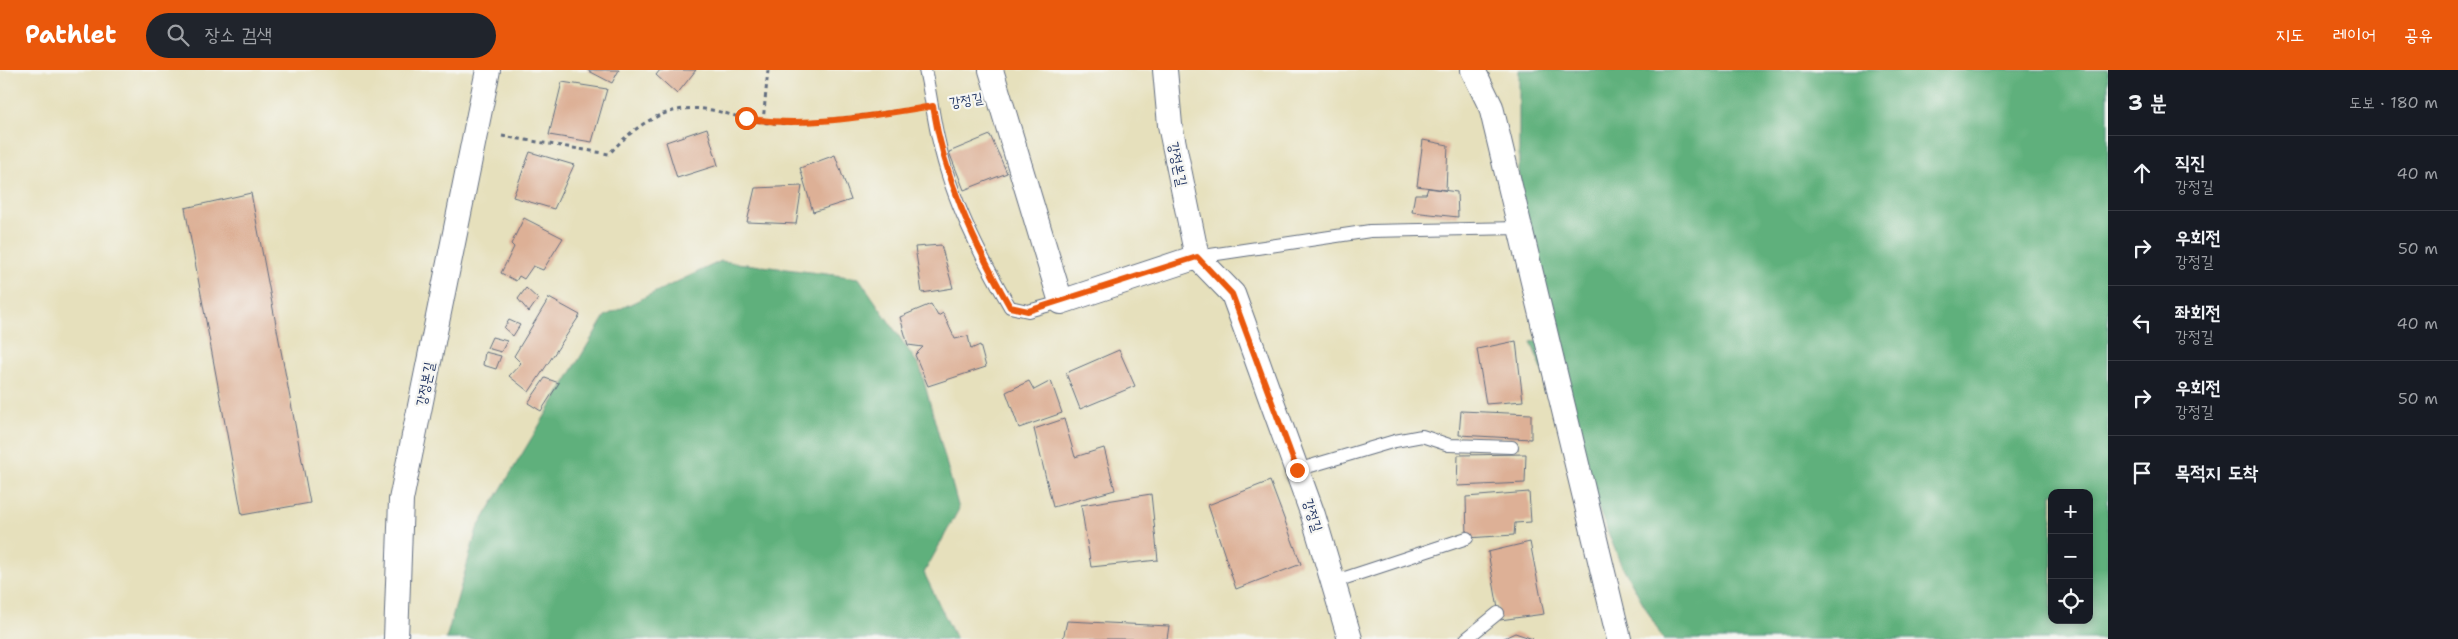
<!DOCTYPE html>
<html lang="ko">
<meta charset="utf-8">
<style>
:root{--surface:#171b24;--page:#20242c;--text:#f1f3f6;--muted:#9ea1a6;--line:#363941;--accent:#ea580c}
body{margin:0;font-family:"Shantell Sans","Poor Story",sans-serif;background:var(--page);color:var(--text)}
.controls{position:absolute;right:15px;bottom:15px;display:grid;overflow:hidden;border-radius:10px;box-shadow:0 2px 8px #0003}
.controls button{width:45px;height:45px;display:grid;place-items:center;padding:0;border:0;border-bottom:1px solid var(--line);background:var(--surface);color:var(--text);font:25px sans-serif}
.stop{position:absolute;width:15px;height:15px;margin:-11px;border:4px solid #ea580c;border-radius:50%;background:#fff}
.stop.end{background:#ea580c;border-color:#fff;box-shadow:0 1px 5px #0008}
.list{margin:0;padding:0;list-style:none}
h2{display:flex;justify-content:space-between;align-items:center;height:65px;margin:0;padding:0 20px;font-size:21px}
h2 small{font-size:16px;font-weight:400;color:var(--muted)}
.list li{display:grid;grid-template-columns:32px 1fr auto;gap:15px;align-items:center;box-sizing:border-box;height:75px;padding:0 20px;border-top:1px solid var(--line)}
.list b{display:block;font-size:19px;white-space:nowrap}
.list p{margin:0;font-size:16px;white-space:nowrap;color:var(--muted)}
.list em{font-size:16px;font-style:normal;color:var(--muted)}
.icon{flex:none;width:28px;height:28px;fill:none;stroke:currentColor;stroke-width:2;stroke-linecap:round;stroke-linejoin:round}
.map{position:relative;flex:none;width:2108px;height:569px;overflow:hidden}
header{display:flex;align-items:center;gap:30px;box-sizing:border-box;height:70px;padding:0 25px;background:var(--accent);color:#fff}
header strong{font-size:24px}
nav{display:flex;gap:28px;margin-inline-start:auto;font-size:18px}
.search{width:350px;height:45px;background:var(--page);display:flex;align-items:center;gap:12px;box-sizing:border-box;padding:0 18px;border-radius:28px;color:var(--muted);font-size:19px}
main{display:flex}
aside{flex:1;background:var(--surface)}
.map>svg:first-child{display:block}
.forest{fill:#5eb07c;stroke:#3c706d;fill-rule:evenodd}
.building{fill:#ddb096}
.lines{fill:none;stroke-linecap:round;stroke-linejoin:round}
.service-casing{stroke:#626d7f;stroke-width:14}
.minor-casing{stroke:#626d7f;stroke-width:26}
.path{stroke:#626d7f;stroke-width:3;stroke-dasharray:4 4;stroke-linecap:butt}
.service{stroke:#fff;stroke-width:12}
.minor{stroke:#fff;stroke-width:24}
.route{stroke:#ea580c;stroke-width:6}
.labels{text-anchor:middle;dominant-baseline:central;stroke-width:4.5;stroke-linejoin:round;paint-order:stroke}
.street-label{font-size:14px;fill:#1b2f5e;stroke:#f6f6f2}
</style>
<header>
<strong>Pathlet</strong>
<div class="search"><svg class="icon" aria-label="search" viewBox="0 0 24 24"><circle cx="10" cy="10" r="6"/><path d="M15 15l6 6"/></svg>장소 검색</div>
<nav><a>지도</a><a>레이어</a><a>공유</a></nav>
</header>
<main>
<div class="map">
<svg width="2108" height="569" viewBox="0 0 2108 569">
<rect width="100%" height="100%" fill="#f6f6f2"/>
<filter id="ink" filterUnits="userSpaceOnUse"><feTurbulence type="fractalNoise" baseFrequency=".02" numOctaves="2"/><feDisplacementMap in="SourceGraphic" scale="10" xChannelSelector="R" yChannelSelector="G"/><feConvolveMatrix kernelMatrix="1 2 1 2 8 2 1 2 1" color-interpolation-filters="sRGB"/></filter>
<filter id="wash" filterUnits="userSpaceOnUse"><feTurbulence type="fractalNoise" baseFrequency=".0096" numOctaves="4" result="noise"/><feDisplacementMap in="SourceGraphic" scale="20" xChannelSelector="R" yChannelSelector="G"/><feGaussianBlur stdDeviation="1.12" result="paint"/><feColorMatrix in="noise" values="0 0 0 0 0 0 0 0 0 0 0 0 0 0 0 0 0 1.4 0 .05"/><feComposite in="paint" operator="in"/></filter>
<g filter="url(#wash)">
<rect width="100%" height="100%" fill="#e6e0bc"/>
<g class="forest">
<path d="M 1519,0 L 2108,0 L 2108,569 L 1663,569 L 1620,492 L 1531,272 L 1559,267 L 1519,131 ZM 2052,423 L 2089,423 L 2089,550 L 2052,550 Z"/>
<polygon points="721,191 859,208 920,297 959,439 924,503 956,569 446,569 477,459 605,246"/>
</g>
<g id="blocks">
<g class="building">
<polygon points="587,0 619,0 612,13"/>
<polygon points="660,0 696,0 677,24 656,5"/>
<polygon points="562,12 607,19 592,72 549,65"/>
<polygon points="707,58 718,95 677,108 666,72"/>
<polygon points="990,65 1007,103 964,120 949,82"/>
<polygon points="1423,70 1448,75 1446,120 1417,116"/>
<polygon points="530,82 574,95 554,139 513,127"/>
<polygon points="835,85 851,130 813,142 800,98"/>
<polygon points="802,116 796,154 747,152 755,118"/>
<polygon points="1428,118 1457,122 1458,147 1412,142 1415,124 1426,124"/>
<polygon points="251,123 310,433 242,445 185,138"/>
<polygon points="524,148 563,168 543,200 533,196 524,209 519,206 516,211 501,203 514,177 511,174"/>
<polygon points="941,175 953,218 922,223 915,177"/>
<polygon points="526,218 538,229 529,242 518,229"/>
<polygon points="549,228 580,245 529,322 509,306 521,293 514,286"/>
<polygon points="931,234 938,246 943,243 955,269 968,266 971,279 980,275 986,297 928,316 915,285 923,277 908,275 900,247"/>
<polygon points="509,250 520,255 513,266 504,258"/>
<polygon points="492,267 507,271 501,282 487,278"/>
<polygon points="1516,271 1523,331 1486,334 1477,279"/>
<polygon points="1119,280 1135,316 1080,339 1066,303"/>
<polygon points="485,282 501,286 496,299 483,295"/>
<polygon points="545,308 559,313 541,341 528,333"/>
<polygon points="1029,311 1034,320 1051,311 1062,343 1019,358 1006,322"/>
<polygon points="1461,341 1531,344 1531,369 1459,365"/>
<polygon points="1064,349 1075,387 1104,378 1115,420 1053,437 1034,359"/>
<polygon points="1526,384 1525,413 1457,416 1458,385"/>
<polygon points="1270,411 1301,494 1236,519 1208,435"/>
<polygon points="1529,422 1531,452 1515,453 1514,465 1467,468 1466,427"/>
<polygon points="1151,424 1158,490 1091,497 1081,435"/>
<polygon points="1530,472 1544,544 1500,550 1488,482"/>
<polygon points="1067,551 1169,556 1167,569 1063,569"/>
<polygon points="1515,563 1533,569 1502,569"/>
</g>
</g>
</g>
<g filter="url(#ink)">
<use href="#blocks" fill-opacity="0" stroke="#626d7f" stroke-width="1"/>
<g class="lines">
<defs>
<g id="service">
<path d="M 925,0 C 931,24 933,48 939,72 C 951,129 981,187 1010,237 L 1028,241 L 1061,232"/>
<polyline points="1197,187 1370,161 1520,158"/>
<polyline points="1297,400 1395,371 1422,366 1449,375 1512,377"/>
<polyline points="1333,512 1467,468"/>
<polyline points="1466,569 1498,543"/>
</g>
<g id="minor">
<polyline points="991,0 1061,232 1197,187"/>
<polyline points="1165,0 1170,55 1197,187"/>
<polyline points="1473,0 1491,37 1619,569"/>
<polyline points="1197,187 1233,224 1313,445 1350,569"/>
<polyline points="396,569 401,430 488,0"/>
</g>
</defs>
<use href="#service" class="service-casing"/>
<use href="#minor" class="minor-casing"/>
<g class="path">
<polyline points="952,32 971,29"/>
<polyline points="763,52 768,0"/>
<path d="M 502,66 L 609,84 C 638,52 671,31 716,41 C 734,45 753,52 771,53 C 818,54 866,45 912,39"/>
</g>
<use href="#service" class="service"/>
<use href="#minor" class="minor"/>
</g>
</g>
<g class="lines" filter="url(#ink)">
<path class="route" d="M 746,48 C 803,59 877,45 933,36 C 944,108 974,174 1010,237 L 1028,241 L 1197,187 L 1232,224 L 1297,400"/>
</g>
<g class="labels">
<g class="street-label">
<text transform="translate(966 30) rotate(-10)">강정길</text>
<text transform="translate(1178 94) rotate(78)">강정본길</text>
<text transform="translate(425 314) rotate(-79)">강정본길</text>
<text transform="translate(1313 445) rotate(72)">강정길</text>
</g>
</g>
</svg>
<div class="controls">
<button>+</button>
<button>−</button>
<button><svg class="icon" aria-label="locate" viewBox="0 0 24 24"><circle cx="12" cy="12" r="6"/><path d="M12 2v4M12 18v4M2 12h4M18 12h4"/></svg></button>
</div>
<div class="stop" style="left:746px;top:48px"></div>
<div class="stop end" style="left:1297px;top:400px"></div>
</div>
<aside>
<h2>3 분<small>도보 · 180 m</small></h2>
<ul class="list">
<li><svg class="icon" aria-label="ahead" viewBox="0 0 24 24"><path d="M12 20V5M6 11l6-6 6 6"/></svg><div><b>직진</b><p>강정길</p></div><em>40 m</em></li>
<li><svg class="icon" aria-label="right" viewBox="0 0 24 24"><path d="M7 20v-9h11M14 6l5 5-5 5"/></svg><div><b>우회전</b><p>강정길</p></div><em>50 m</em></li>
<li><svg class="icon" aria-label="left" viewBox="0 0 24 24"><path d="M17 20v-9H6M10 6l-5 5 5 5"/></svg><div><b>좌회전</b><p>강정길</p></div><em>40 m</em></li>
<li><svg class="icon" aria-label="right" viewBox="0 0 24 24"><path d="M7 20v-9h11M14 6l5 5-5 5"/></svg><div><b>우회전</b><p>강정길</p></div><em>50 m</em></li>
<li><svg class="icon" aria-label="arrive" viewBox="0 0 24 24"><path d="M6 21V4h12l-3 4 3 4H6"/></svg><div><b>목적지 도착</b></div></li>
</ul>
</aside>
</main>
